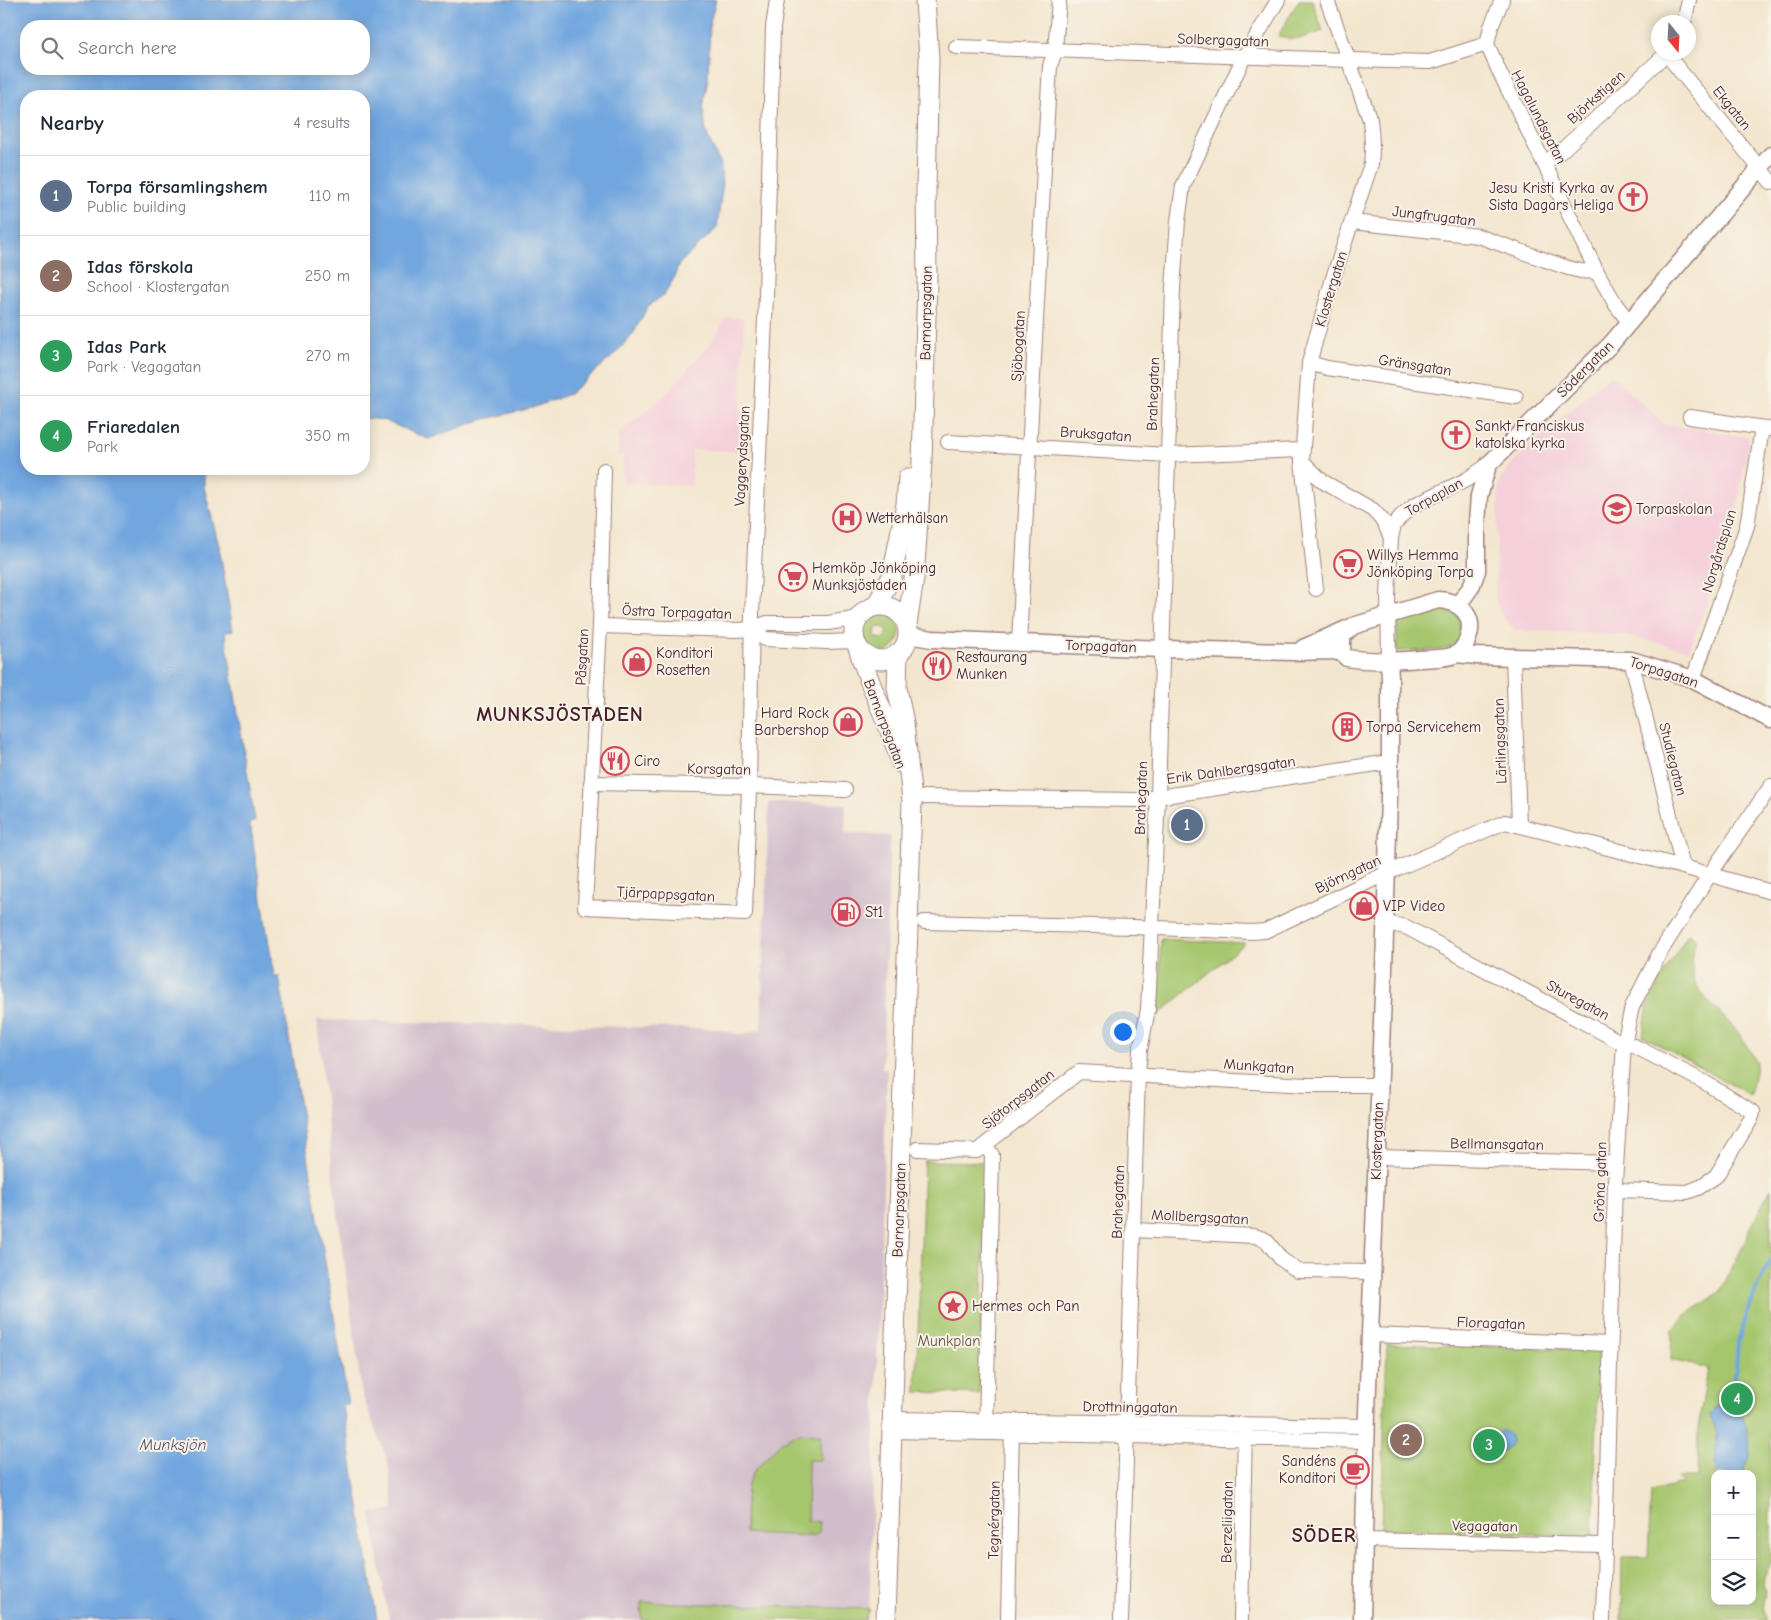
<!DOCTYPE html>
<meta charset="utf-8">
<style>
:root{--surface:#fff;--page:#f6f6f7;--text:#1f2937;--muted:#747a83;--line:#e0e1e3;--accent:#d1495b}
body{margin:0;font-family:"Comic Neue",sans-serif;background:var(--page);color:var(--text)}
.controls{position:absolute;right:15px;bottom:15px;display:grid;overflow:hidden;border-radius:10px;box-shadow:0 2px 12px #0003}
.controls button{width:45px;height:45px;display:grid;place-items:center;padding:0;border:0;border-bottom:1px solid var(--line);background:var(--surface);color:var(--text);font:25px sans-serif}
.compass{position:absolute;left:1651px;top:15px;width:45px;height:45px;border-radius:50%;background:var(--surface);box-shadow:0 2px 12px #0003;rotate:162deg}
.you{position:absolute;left:1122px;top:1031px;width:18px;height:18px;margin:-12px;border:4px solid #fff;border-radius:50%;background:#1a73e8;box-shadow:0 0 0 8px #1a73e833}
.badge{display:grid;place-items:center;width:32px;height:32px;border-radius:50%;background:var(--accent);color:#fff;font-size:16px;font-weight:700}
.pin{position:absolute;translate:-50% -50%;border:2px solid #fff;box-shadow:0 1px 5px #0006}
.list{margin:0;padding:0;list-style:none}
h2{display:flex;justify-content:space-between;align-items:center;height:65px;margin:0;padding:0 20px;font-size:21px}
h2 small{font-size:16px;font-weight:400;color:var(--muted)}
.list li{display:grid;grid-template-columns:32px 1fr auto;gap:15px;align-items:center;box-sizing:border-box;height:80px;padding:0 20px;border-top:1px solid var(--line)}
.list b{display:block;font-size:19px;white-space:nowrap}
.list p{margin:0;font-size:16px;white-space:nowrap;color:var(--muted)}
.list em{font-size:16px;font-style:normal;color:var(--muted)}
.icon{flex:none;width:28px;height:28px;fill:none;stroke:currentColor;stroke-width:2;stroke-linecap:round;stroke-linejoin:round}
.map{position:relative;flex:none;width:1771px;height:1620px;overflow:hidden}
.search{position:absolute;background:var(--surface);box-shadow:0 2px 12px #0003;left:20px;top:20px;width:350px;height:55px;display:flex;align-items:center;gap:12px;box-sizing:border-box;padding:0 18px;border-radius:20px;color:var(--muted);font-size:19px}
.panel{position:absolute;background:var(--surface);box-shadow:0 2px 12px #0003;left:20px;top:90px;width:350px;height:385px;border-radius:20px}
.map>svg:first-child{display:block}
.built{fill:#f5cfda}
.industrial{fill:#d1bdcb}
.green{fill:#a6c66d;stroke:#78724c;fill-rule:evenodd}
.water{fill:#71a6df;stroke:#5e6285;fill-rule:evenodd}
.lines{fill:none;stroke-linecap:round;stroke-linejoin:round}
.stream{stroke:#71a6df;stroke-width:4}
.minor-casing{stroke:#9e827c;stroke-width:16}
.tertiary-casing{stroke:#9e827c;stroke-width:19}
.secondary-casing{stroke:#9e827c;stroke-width:21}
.minor{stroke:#fff;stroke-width:14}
.tertiary{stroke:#fff;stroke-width:16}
.secondary{stroke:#fff;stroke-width:19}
.labels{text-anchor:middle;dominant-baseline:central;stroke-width:4;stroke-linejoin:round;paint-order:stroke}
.street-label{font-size:15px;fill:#4a1f2b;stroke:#f7f3e8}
.poi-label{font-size:15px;fill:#4a1f2b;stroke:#f7f3e8;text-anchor:start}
.park-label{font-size:15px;fill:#66513f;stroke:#f7f3e8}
.water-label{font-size:16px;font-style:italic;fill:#584e6a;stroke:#f7f3e8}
.district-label{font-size:20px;font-weight:bold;letter-spacing:1px;fill:#4a1f2b;stroke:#f7f3e8}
</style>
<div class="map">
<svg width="1771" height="1620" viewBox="0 0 1771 1620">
<rect width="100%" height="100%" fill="#f7f3e8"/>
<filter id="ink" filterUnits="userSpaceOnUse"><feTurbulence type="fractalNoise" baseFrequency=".02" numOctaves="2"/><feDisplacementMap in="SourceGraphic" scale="10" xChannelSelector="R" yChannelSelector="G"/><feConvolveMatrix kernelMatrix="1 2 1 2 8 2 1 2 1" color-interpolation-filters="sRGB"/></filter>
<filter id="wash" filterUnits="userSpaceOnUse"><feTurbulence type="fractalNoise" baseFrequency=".0096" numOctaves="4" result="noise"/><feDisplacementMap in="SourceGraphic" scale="20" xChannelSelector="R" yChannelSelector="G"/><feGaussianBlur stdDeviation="1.12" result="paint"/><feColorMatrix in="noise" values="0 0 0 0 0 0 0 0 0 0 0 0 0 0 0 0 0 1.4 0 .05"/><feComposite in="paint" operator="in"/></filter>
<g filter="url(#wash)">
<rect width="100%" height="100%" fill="#f3e6ce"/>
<g class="built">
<polygon points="727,317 744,318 739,451 692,450 692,485 622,483 623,456 618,456 619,433 664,396 711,343"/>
<polygon points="1611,374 1664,424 1749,437 1732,536 1689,650 1623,635 1516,630 1504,619 1495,599 1499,482 1514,461"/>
</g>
<polygon class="industrial" points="769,802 846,804 845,833 890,836 882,1069 887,1070 869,1609 642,1602 642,1620 389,1620 371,1513 394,1509 388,1462 362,1394 334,1185 317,1020 718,1029 742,1035 761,1029"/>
<g class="green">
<path d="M 1299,0 L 1312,0 L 1323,31 C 1308,36 1293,43 1278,36 Z"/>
<path d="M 1438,608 C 1461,610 1462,620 1459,640 L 1451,647 L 1440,650 L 1397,651 L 1397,619 Z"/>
<path d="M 877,613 C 922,614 892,673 866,646 C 854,633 864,618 877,613 ZM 880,627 C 885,627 886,629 887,634 L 883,639 L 877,638 L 875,635 L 876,628 Z"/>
<polygon points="1688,934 1696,939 1691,960 1694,981 1706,999 1738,1032 1757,1062 1750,1095 1643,1036 1647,1008 1664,973"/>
<polygon points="1161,939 1245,943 1158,1015"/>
<polygon points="924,1161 986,1162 979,1394 916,1392"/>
<path d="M 1771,1189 L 1771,1562 L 1764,1578 L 1763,1585 L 1766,1591 L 1763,1610 L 1765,1620 L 1621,1620 L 1622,1557 L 1648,1557 L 1651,1491 L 1682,1483 L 1678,1478 L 1697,1478 L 1698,1429 L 1708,1368 L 1671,1360 L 1672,1331 L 1685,1316 L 1720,1292 L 1747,1238 L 1747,1233 ZM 1715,1474 L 1752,1474 L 1752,1601 L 1715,1601 Z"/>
<polygon points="1387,1344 1599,1350 1593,1536 1381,1529"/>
<polygon points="799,1433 818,1434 820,1435 820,1460 808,1460 807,1521 819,1522 819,1533 814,1536 745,1533 746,1498 748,1484 754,1471 782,1441"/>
<polygon points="641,1602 869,1609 865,1620 642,1620"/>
</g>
<g class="water">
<path d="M 0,0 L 716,0 L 710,22 L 708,78 L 703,108 L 706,132 L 721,166 L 722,189 L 717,228 L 679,264 L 673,280 L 664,295 L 648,306 L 633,334 L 613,356 L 569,394 L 532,408 L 481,420 L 428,439 L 383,420 L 364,418 L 364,96 L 26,96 L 26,469 L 204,469 L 204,487 L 219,546 L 233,630 L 225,632 L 255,821 L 250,823 L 274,976 L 279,976 L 348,1404 L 343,1406 L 377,1620 L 0,1620 ZM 364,26 L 364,69 L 26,69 L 26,26 Z"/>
<polygon points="945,1294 959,1294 959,1319 944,1319"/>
<path d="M 1715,1407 C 1718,1407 1724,1406 1727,1407 C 1747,1410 1751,1438 1749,1455 C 1748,1461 1744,1468 1742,1474 L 1716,1474 L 1715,1463 L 1717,1433 L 1710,1416 Z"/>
<circle cx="1501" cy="1441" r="10"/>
</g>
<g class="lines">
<polyline class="stream" points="1727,1407 1736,1369 1738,1341 1756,1289 1771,1259"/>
</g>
</g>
<g filter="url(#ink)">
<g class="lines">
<defs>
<g id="minor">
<polyline points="1502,0 1491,27 1487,44 1499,71 1597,272 1616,305 1630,323"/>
<polyline points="1684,22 1689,0"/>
<polyline points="956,47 1350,60 1430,62 1487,44"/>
<polyline points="1667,55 1771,182"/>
<polyline points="1544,163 1560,152 1668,52"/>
<polyline points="1352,222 1478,236 1568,268 1581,271 1597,272"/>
<polyline points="1309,363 1327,368 1516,397"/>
<polyline points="1690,417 1771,429"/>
<polyline points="948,442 1168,455 1302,450"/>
<polyline points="1302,461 1322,481 1373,510 1384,522 1391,538"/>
<polyline points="604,470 600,626 585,907 745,914 749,786 752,614 766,296 773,27 777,0"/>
<path d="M 1316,589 L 1302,461 L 1309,363 L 1334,275 L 1371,164 C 1373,148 1372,135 1370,120 L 1327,0"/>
<polyline points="600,626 737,630 752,629 767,623 828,623 859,618"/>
<polyline points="752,629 765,639 826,642 855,641"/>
<path d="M 1019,643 C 1030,450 1038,258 1050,66 L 1055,51 L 1059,0"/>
<polyline points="1513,656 1519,825"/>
<polyline points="1631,660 1683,867"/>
<polyline points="1389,661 1388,596 1391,538 1394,525 1401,516 1414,505 1466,480 1488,465"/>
<polyline points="1693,679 1747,526 1762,428"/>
<polyline points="591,783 749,786 845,790"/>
<polyline points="925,797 1138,800 1390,762"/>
<polyline points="924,922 1133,927 1252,932 1265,931 1387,873 1505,822 1683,867 1771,892"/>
<polyline points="1385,923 1406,927 1624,1044 1634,1046 1704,1082 1753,1112 1751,1119 1716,1176 1698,1188 1687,1192 1616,1190"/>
<polyline points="985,1145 992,1155 986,1430"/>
<polyline points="917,1149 977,1151 1079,1072 1306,1085 1379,1085"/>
<polyline points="1376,1157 1616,1163"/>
<polyline points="1134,1230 1255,1236 1266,1240 1281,1259 1298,1271 1372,1272"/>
<polyline points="1370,1335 1609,1344"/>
<polyline points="893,1419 1367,1426"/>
<polyline points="892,1431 1367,1441"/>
<polyline points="1364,1540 1605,1545"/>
<polyline points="1008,1620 1012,1426"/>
<polyline points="1121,1620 1138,1074 1140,1051 1148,1009 1158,797 1173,288 1178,221 1183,186 1244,57 1278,0"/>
<polyline points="1241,1620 1245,1430"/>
<polyline points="1603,1620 1615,1182 1624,1044 1632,1007 1659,954 1710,874 1771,786"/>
</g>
<g id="tertiary">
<path d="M 1438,600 C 1461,601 1477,617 1467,641 C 1464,647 1461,652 1455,655 C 1444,659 1431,658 1420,659 C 1395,661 1371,662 1347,658 L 1342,653 L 1342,636 L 1353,626 Z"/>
<polyline points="1458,605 1471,587 1477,571 1477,523 1479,496 1488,465 1611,344 1771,155"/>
<polyline points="908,635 932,639 1162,649 1294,652 1332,651 1342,653"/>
<polyline points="1303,648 1349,628"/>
<polyline points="1456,654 1477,656 1631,660 1693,679 1771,720"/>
<polyline points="1362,1620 1367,1412 1384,969 1390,762 1390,678 1389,661"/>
</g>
<g id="secondary">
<polyline points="876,606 892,576 906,504 908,478"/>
<circle cx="881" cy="633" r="27"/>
<polyline points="907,624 914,579 922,462 927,279 926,189 929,58 925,0"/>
<path d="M 858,647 C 869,687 890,723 901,763"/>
<polyline points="886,1620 912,801 904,723 897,688 898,653"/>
</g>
</defs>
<use href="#minor" class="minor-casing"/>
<use href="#tertiary" class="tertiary-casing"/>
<use href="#secondary" class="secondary-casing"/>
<use href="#minor" class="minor"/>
<use href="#tertiary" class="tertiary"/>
<use href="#secondary" class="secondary"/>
</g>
</g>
<defs>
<symbol id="church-ring" viewBox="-11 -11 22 22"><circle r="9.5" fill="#f7f3e8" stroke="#d1495b" stroke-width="1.5"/><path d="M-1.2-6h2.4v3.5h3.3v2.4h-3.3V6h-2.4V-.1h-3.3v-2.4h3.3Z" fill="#d1495b"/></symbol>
<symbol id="school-ring" viewBox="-11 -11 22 22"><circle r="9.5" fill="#f7f3e8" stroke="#d1495b" stroke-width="1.5"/><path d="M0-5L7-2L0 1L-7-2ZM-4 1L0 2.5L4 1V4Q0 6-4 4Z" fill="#d1495b"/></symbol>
<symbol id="hospital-ring" viewBox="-11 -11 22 22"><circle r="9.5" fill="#f7f3e8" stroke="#d1495b" stroke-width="1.5"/><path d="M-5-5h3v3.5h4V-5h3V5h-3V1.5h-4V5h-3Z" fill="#d1495b"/></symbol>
<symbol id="supermarket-ring" viewBox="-11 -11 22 22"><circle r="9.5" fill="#f7f3e8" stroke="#d1495b" stroke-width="1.5"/><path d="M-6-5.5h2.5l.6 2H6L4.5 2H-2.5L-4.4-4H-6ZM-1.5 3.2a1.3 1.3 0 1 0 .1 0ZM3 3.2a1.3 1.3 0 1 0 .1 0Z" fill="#d1495b"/></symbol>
<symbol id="shop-ring" viewBox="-11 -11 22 22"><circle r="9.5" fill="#f7f3e8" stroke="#d1495b" stroke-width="1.5"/><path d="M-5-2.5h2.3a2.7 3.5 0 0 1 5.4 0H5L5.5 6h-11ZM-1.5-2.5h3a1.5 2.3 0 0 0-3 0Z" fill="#d1495b"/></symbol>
<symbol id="restaurant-ring" viewBox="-11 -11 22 22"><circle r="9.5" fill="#f7f3e8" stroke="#d1495b" stroke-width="1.5"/><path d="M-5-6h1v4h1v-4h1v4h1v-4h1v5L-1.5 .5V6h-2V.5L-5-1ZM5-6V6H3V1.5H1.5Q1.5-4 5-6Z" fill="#d1495b"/></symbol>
<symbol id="building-ring" viewBox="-11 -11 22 22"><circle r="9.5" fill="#f7f3e8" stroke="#d1495b" stroke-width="1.5"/><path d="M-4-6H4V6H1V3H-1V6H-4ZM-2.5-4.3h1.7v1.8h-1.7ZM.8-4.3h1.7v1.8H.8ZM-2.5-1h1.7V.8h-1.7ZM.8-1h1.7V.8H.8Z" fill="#d1495b"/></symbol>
<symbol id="fuel-ring" viewBox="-11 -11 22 22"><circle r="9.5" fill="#f7f3e8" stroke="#d1495b" stroke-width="1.5"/><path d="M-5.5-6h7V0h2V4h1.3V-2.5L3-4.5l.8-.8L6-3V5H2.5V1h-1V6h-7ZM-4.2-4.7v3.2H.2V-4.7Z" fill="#d1495b"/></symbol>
<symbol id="sight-ring" viewBox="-11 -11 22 22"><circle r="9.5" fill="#f7f3e8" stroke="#d1495b" stroke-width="1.5"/><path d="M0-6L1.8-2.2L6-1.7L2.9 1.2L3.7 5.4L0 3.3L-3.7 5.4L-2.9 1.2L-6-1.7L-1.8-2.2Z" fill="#d1495b"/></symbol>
<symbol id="cafe-ring" viewBox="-11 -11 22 22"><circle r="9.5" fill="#f7f3e8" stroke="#d1495b" stroke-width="1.5"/><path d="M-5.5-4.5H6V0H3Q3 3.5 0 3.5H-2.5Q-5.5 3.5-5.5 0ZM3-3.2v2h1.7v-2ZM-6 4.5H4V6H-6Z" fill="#d1495b"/></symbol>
</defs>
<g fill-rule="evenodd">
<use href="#church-ring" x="1617" y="181" width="32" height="32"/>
<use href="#church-ring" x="1440" y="419" width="32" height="32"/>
<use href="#school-ring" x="1601" y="493" width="32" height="32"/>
<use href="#hospital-ring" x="831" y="502" width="32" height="32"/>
<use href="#supermarket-ring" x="1332" y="548" width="32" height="32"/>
<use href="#supermarket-ring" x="777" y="561" width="32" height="32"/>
<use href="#shop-ring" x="621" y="646" width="32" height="32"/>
<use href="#restaurant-ring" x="921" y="650" width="32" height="32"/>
<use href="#shop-ring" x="832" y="706" width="32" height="32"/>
<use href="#building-ring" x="1331" y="711" width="32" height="32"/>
<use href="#restaurant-ring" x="599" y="745" width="32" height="32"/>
<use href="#shop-ring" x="1348" y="890" width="32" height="32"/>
<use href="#fuel-ring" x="830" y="896" width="32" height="32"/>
<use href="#sight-ring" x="937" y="1290" width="32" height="32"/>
<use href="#cafe-ring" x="1339" y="1454" width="32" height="32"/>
</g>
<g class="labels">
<g class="street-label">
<text transform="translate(1223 40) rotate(2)">Solbergagatan</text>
<text transform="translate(1596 97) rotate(-42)">Björkstigen</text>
<text transform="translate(1732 108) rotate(51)">Ekgatan</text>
<text transform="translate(1539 117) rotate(63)">Hagalundsgatan</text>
<text transform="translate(1434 216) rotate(7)">Jungfrugatan</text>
<text transform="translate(1331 289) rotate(-73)">Klostergatan</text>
<text transform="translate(926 313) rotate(-89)">Barnarpsgatan</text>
<text transform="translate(1018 346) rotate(-87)">Sjöbogatan</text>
<text transform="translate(1415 365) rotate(9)">Gränsgatan</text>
<text transform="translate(1585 369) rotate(-45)">Södergatan</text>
<text transform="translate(1153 394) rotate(-88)">Brahegatan</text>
<text transform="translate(1096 434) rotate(4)">Bruksgatan</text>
<text transform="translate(742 456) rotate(-87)">Vaggerydsgatan</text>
<text transform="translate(1434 497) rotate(-29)">Torpaplan</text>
<text transform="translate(1719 551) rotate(-73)">Norgårdsplan</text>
<text transform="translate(677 612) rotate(2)">Östra Torpagatan</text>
<text transform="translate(1101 646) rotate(2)">Torpagatan</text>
<text transform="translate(582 657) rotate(-87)">Påsgatan</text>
<text transform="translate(1664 672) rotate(18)">Torpagatan</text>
<text transform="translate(885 724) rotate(69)">Barnarpsgatan</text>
<text transform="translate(1500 741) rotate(-92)">Lärlingsgatan</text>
<text transform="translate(1673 759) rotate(76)">Studiegatan</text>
<text transform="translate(719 769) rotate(1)">Korsgatan</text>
<text transform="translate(1231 770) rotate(-8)">Erik Dahlbergsgatan</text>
<text transform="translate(1141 798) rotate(-88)">Brahegatan</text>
<text transform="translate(1348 874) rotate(-25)">Björngatan</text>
<text transform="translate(666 894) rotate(3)">Tjärpappsgatan</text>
<text transform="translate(1578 1000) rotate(28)">Sturegatan</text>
<text transform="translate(1259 1066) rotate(4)">Munkgatan</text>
<text transform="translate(1018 1099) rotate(-38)">Sjötorpsgatan</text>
<text transform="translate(1377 1141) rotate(-88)">Klostergatan</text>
<text transform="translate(1497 1144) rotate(1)">Bellmansgatan</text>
<text transform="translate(1600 1182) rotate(-88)">Gröna gatan</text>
<text transform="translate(1118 1202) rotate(-88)">Brahegatan</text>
<text transform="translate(899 1210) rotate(-88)">Barnarpsgatan</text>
<text transform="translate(1200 1217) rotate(3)">Mollbergsgatan</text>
<text transform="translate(1491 1323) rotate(2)">Floragatan</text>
<text transform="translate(1130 1407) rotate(1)">Drottninggatan</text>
<text transform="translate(994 1520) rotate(-89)">Tegnérgatan</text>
<text transform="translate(1227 1522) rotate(-89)">Berzeliigatan</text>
<text transform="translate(1485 1526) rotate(1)">Vegagatan</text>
</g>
<g class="poi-label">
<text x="1614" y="188" text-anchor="end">Jesu Kristi Kyrka av<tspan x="1614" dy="17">Sista Dagars Heliga</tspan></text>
<text x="1475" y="426">Sankt Franciskus<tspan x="1475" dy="17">katolska kyrka</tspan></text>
<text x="1636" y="509">Torpaskolan</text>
<text x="866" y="518">Wetterhälsan</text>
<text x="1367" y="555">Willys Hemma<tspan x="1367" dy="17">Jönköping Torpa</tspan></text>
<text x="812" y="568">Hemköp Jönköping<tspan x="812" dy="17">Munksjöstaden</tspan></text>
<text x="656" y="653">Konditori<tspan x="656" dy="17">Rosetten</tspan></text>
<text x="956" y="657">Restaurang<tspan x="956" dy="17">Munken</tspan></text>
<text x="829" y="713" text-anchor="end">Hard Rock<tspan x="829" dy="17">Barbershop</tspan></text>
<text x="1366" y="727">Torpa Servicehem</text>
<text x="634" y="761">Ciro</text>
<text x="1383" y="906">VIP Video</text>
<text x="865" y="912">St1</text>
<text x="972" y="1306">Hermes och Pan</text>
<text x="1336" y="1461" text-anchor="end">Sandéns<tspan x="1336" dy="17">Konditori</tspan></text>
</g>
<g class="park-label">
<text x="949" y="1341">Munkplan</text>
</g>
<g class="water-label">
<text x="173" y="1445">Munksjön</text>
</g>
<g class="district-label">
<text x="560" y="714">MUNKSJÖSTADEN</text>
<text x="1324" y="1535">SÖDER</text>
</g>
</g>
</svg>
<div class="controls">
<button>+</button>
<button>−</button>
<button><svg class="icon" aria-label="layers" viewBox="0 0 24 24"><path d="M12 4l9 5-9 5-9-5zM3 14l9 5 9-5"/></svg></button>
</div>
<svg class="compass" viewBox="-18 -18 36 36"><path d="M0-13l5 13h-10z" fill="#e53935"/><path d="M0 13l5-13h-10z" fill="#747a83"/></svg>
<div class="you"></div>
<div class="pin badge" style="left:1187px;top:825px;background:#5c6f8a">1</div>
<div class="pin badge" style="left:1406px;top:1440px;background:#8d6e63">2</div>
<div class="pin badge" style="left:1489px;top:1445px;background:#2e9e5b">3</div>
<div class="pin badge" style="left:1737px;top:1399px;background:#2e9e5b">4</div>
<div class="search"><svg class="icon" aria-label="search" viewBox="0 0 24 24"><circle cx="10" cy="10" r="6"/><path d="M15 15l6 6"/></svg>Search here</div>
<section class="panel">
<h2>Nearby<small>4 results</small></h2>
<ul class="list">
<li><span class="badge" style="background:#5c6f8a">1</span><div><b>Torpa församlingshem</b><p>Public building</p></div><em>110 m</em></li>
<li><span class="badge" style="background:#8d6e63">2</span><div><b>Idas förskola</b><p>School · Klostergatan</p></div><em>250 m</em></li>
<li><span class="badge" style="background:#2e9e5b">3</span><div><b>Idas Park</b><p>Park · Vegagatan</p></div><em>270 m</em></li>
<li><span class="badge" style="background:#2e9e5b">4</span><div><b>Friaredalen</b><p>Park</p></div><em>350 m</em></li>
</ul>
</section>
</div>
